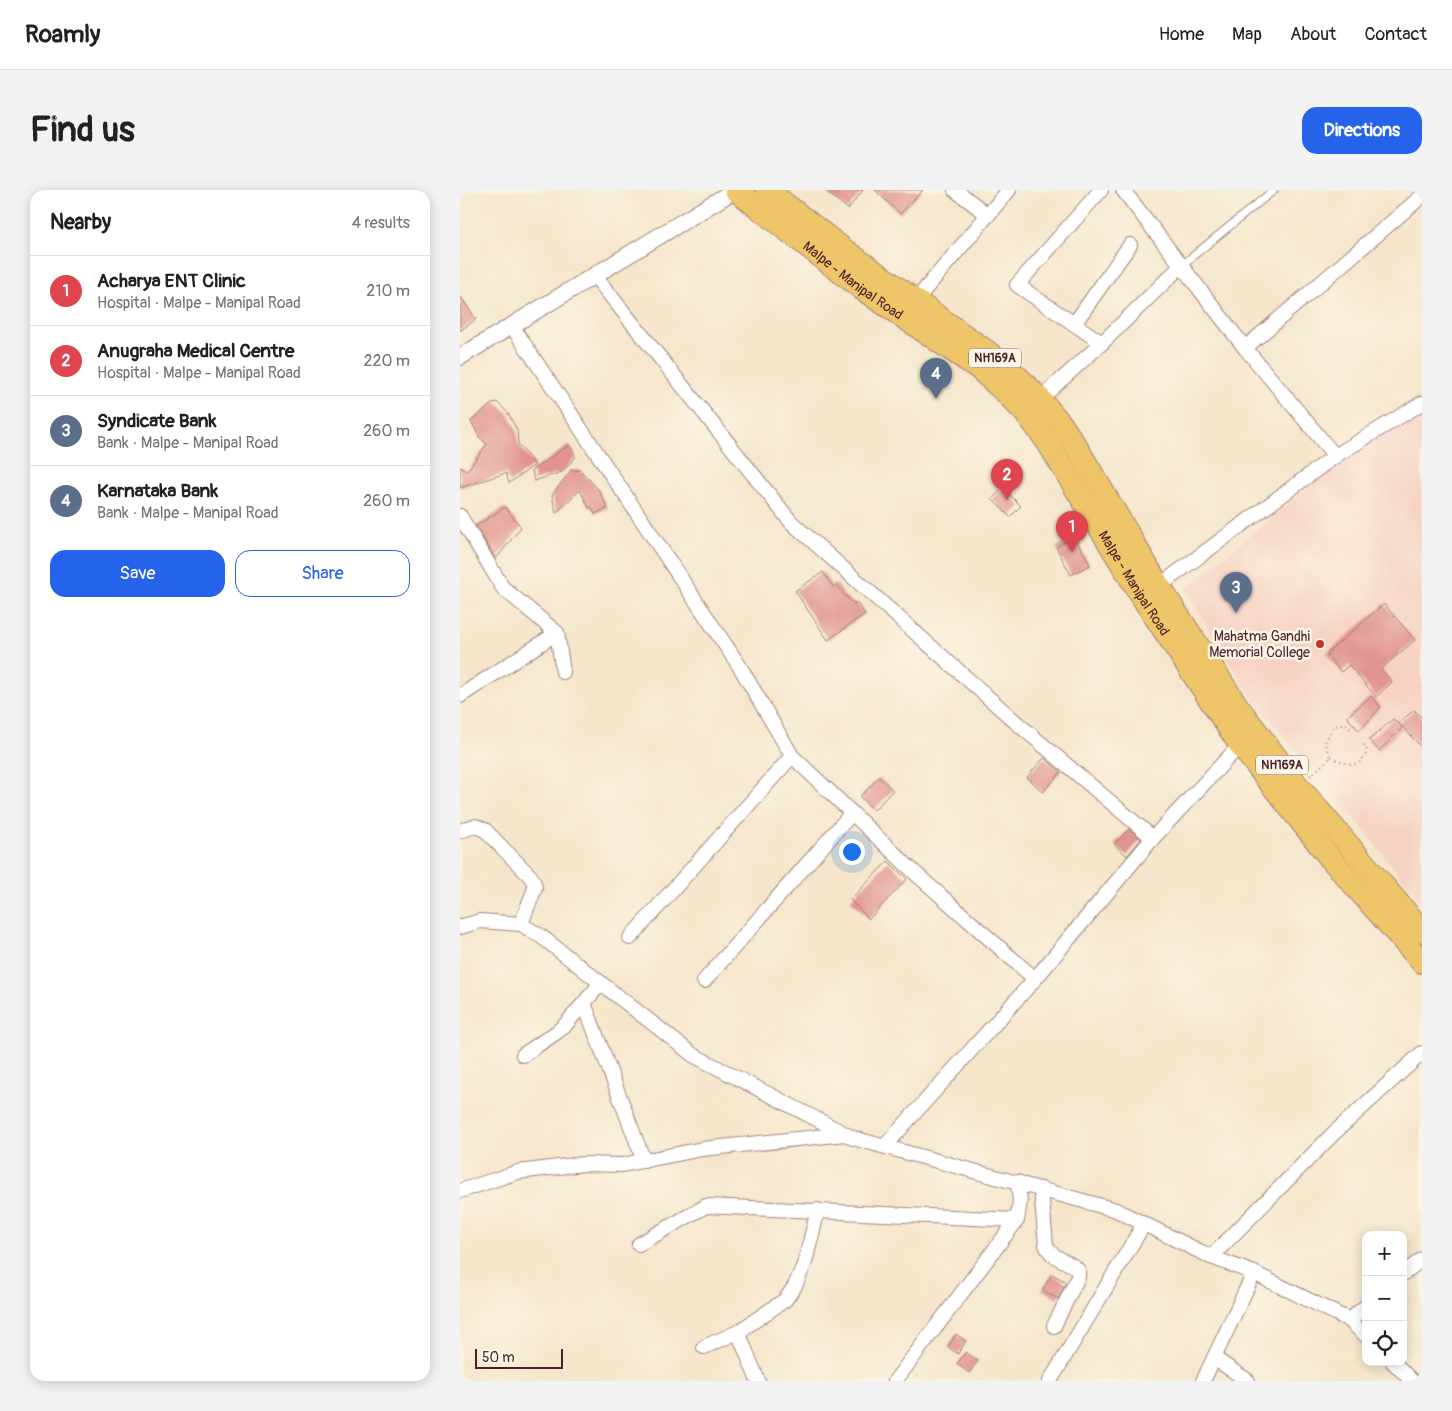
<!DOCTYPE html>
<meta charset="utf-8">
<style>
:root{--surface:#fff;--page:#f2f2f2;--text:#202124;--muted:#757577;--line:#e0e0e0;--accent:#2563eb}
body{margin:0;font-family:Pangolin,sans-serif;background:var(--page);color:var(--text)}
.controls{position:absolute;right:15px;bottom:15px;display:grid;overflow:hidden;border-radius:10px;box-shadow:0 2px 12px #0003}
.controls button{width:45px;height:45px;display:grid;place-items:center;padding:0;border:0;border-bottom:1px solid var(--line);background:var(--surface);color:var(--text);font:25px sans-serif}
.scale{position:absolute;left:15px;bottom:12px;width:88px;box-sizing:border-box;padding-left:5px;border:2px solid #4a1f2b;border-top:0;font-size:14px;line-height:18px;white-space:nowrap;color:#4a1f2b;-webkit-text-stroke:4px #fcf5e5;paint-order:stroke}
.you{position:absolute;left:391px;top:661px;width:18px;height:18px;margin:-12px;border:4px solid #fff;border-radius:50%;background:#1a73e8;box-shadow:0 0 0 8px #1a73e833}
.badge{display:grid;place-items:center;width:32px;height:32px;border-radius:50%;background:var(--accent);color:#fff;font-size:16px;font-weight:700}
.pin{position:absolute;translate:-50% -41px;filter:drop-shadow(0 1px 2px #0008)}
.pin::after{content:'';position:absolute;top:26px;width:18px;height:15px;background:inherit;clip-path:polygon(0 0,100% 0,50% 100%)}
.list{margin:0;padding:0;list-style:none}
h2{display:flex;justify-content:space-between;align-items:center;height:65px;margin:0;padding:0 20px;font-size:21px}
h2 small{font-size:16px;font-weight:400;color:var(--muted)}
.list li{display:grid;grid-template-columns:32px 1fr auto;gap:15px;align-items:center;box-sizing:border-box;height:70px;padding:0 20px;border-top:1px solid var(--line)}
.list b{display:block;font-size:19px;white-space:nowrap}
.list p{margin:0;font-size:16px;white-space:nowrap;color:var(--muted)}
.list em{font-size:16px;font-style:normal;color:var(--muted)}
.actions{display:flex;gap:10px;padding:15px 20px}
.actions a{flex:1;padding:11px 0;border:1px solid var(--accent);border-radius:15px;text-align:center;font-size:18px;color:var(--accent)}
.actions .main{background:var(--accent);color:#fff}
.icon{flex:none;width:28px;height:28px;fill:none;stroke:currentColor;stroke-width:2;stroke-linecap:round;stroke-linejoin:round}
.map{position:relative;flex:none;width:962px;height:1191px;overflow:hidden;border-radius:15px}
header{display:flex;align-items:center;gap:30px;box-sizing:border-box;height:70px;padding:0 25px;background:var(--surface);border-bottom:1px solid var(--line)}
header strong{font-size:24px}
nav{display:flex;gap:28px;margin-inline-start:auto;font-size:18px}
.intro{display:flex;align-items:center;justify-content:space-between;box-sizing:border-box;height:120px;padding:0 30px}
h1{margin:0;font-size:35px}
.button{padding:12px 22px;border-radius:15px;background:var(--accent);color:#fff;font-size:18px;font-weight:700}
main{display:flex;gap:30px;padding:0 30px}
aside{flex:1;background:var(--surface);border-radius:15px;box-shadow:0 2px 12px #0003}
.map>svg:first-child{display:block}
.built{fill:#f6d2c3}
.building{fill:#e1948f}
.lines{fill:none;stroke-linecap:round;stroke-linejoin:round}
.service-casing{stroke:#a0827b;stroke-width:9}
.minor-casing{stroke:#a0827b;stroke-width:16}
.tertiary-casing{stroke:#a0827b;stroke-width:18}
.trunk-casing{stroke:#a0827b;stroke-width:24}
.path{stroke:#a0827b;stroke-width:2;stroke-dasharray:1 4;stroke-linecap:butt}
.service{stroke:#fff;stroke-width:7}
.minor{stroke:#fff;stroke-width:14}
.tertiary{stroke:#fff;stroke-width:16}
.trunk{stroke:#eec569;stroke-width:22}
.poi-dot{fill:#c8321e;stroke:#fcf5e5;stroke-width:2}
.labels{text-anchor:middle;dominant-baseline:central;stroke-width:5;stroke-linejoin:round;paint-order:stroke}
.shield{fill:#fcf5e5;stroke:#7f5f63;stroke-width:1}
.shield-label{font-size:12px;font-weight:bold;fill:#4a1f2b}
.street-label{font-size:14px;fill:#4a1f2b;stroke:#fcf5e5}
.poi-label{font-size:14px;fill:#4a1f2b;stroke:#fcf5e5;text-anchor:end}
</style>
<header>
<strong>Roamly</strong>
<nav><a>Home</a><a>Map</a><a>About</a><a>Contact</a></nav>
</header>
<div class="intro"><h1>Find us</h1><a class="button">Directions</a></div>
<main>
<aside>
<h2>Nearby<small>4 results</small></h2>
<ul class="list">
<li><span class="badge" style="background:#e0444e">1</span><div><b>Acharya ENT Clinic</b><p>Hospital · Malpe - Manipal Road</p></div><em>210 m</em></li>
<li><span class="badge" style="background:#e0444e">2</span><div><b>Anugraha Medical Centre</b><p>Hospital · Malpe - Manipal Road</p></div><em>220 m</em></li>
<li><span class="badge" style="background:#5c6f8a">3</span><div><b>Syndicate Bank</b><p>Bank · Malpe - Manipal Road</p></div><em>260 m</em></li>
<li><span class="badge" style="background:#5c6f8a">4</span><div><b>Karnataka Bank</b><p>Bank · Malpe - Manipal Road</p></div><em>260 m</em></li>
</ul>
<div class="actions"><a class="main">Save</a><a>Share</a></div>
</aside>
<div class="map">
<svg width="962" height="1191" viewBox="0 0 962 1191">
<rect width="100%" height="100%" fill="#fcf5e5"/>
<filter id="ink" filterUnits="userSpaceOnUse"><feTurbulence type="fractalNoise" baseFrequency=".02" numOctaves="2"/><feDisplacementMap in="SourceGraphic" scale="10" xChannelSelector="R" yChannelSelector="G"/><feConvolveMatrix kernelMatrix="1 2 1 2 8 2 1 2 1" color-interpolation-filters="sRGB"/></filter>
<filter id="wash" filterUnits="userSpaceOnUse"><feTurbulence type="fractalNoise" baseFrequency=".0096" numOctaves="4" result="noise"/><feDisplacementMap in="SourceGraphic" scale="20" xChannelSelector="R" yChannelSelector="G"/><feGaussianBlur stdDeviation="1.12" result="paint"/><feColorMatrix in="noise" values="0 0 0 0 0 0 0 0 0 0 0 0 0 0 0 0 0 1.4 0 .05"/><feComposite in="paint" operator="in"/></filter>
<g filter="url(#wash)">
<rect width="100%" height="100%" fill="#f5e6cb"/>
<polygon class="built" points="962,222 962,714 889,621 793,510 725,399 886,266"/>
<g id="blocks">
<g class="building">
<polygon points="364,0 403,0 388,19"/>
<polygon points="415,0 463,0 440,24"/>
<polygon points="0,106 16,129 0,141"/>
<polygon points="37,212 48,223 57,240 58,254 75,275 49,293 46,283 0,298 0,277 7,281 27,254 20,248 11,231 33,213"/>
<polygon points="109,255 114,262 115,268 102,282 74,291 72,280"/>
<polygon points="111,280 120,280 138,299 148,318 135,324 131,317 129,318 120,300 96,323 92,305"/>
<polygon points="543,298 561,316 550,327 532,309"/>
<polygon points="45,317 61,337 36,369 16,336"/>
<polygon points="615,347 630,375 611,385 596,357"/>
<polygon points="363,382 373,397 377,394 385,406 393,413 397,413 405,424 368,450 335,401"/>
<polygon points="924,414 955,450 921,479 932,492 916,507 889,475 881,482 866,464"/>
<polygon points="911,506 921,517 899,541 887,527"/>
<polygon points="954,520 962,528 962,558 939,533"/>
<polygon points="933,529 942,538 919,561 909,550"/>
<polygon points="584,568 601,582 583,602 567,587"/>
<polygon points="419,587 433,600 414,620 400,607"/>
<polygon points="669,639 681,649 667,666 654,654"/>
<polygon points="428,671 447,689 409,729 390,710"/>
<polygon points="592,1084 606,1092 598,1109 582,1100"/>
<polygon points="496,1144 506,1151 498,1164 488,1157"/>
<polygon points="506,1162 518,1171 509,1183 497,1174"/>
</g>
</g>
</g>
<g filter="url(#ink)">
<use href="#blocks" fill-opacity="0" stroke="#a0827b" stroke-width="1"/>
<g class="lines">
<defs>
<polyline id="service" points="722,75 814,0"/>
<g id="minor">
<polyline points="495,0 528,25"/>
<polyline points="641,0 557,95 642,153"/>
<polyline points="663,0 785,158 875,266"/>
<polyline points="134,85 331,332 558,534 693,648"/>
<polyline points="455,111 549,0"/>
<polyline points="614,134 670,55"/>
<polyline points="52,136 280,477 332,566 454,682 575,789"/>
<polyline points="785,158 962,6"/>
<polyline points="580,209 642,153 722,75"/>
<polyline points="0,326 43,398 97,443 103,482"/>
<polyline points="699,396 875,266 962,213"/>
<polyline points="0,506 97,443"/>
<polyline points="0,641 15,636 25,640 71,687 74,693 75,698 61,734"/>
<polyline points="0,737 20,731 61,734 82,747 233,865 393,948 656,1020 751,1067 794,1083 889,1130 906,1146"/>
<polyline points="170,748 332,566"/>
<polyline points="244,791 392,623"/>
<polyline points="124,813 184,971"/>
<polyline points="63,865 97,842 107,833 141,793"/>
<polyline points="425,956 575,789 693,648 780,555"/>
<path d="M 581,999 L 586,1055 C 592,1070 607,1069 618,1080 L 618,1087 L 594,1136"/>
<polyline points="0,1001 58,982 123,974 162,975 242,959 385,944"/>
<polyline points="179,1054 246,1016 557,1030"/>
<polyline points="751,1067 874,943 962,863"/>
<polyline points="943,1084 962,1069"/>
<polyline points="889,1130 906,1116"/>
<polyline points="278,1142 298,1191"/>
<polyline points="244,1157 278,1142 325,1110 335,1096 345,1072 358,1020"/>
<polyline points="754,1168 788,1191"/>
<polyline points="933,1172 952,1191"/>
<polyline points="435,1191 557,1030 560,1012 558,992"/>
<polyline points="590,1191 684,1034"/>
<polyline points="743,1191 794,1083"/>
</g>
<polyline id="tertiary" points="0,167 275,0"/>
<g id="trunk">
<path id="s1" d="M 276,0 L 402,99 L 518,178 L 546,203 L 569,227 L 588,253 L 682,407 L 780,555 L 870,668 L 962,772"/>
<polyline points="307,0 383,59 529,163 559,188 580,209 601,234 617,258 699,396 778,517 838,596 962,741"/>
</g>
</defs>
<use href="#service" class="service-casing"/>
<use href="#minor" class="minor-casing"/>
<use href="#tertiary" class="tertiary-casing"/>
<use href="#trunk" class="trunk-casing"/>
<g class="path">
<path d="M 871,567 C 887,574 899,582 907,561 L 903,553"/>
<polyline points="850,586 871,567 865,552 874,536 886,534 892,541"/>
</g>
<use href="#service" class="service"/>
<use href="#minor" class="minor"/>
<use href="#tertiary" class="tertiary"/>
<use href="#trunk" class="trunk"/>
</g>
</g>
<circle class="poi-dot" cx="860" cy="454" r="5"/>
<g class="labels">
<g class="shield">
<rect x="509" y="158.5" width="52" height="19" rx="4"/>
<rect x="796" y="565.5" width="52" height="19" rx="4"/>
</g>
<g class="shield-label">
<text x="535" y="168">NH169A</text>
<text x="822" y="575">NH169A</text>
</g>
<g class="street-label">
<text stroke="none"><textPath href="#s1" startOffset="148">Malpe - Manipal Road</textPath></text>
<text stroke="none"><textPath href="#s1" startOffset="568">Malpe - Manipal Road</textPath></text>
</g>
<g class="poi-label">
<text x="850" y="446">Mahatma Gandhi<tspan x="850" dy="16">Memorial College</tspan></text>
</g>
</g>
</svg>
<div class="controls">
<button>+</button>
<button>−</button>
<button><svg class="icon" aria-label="locate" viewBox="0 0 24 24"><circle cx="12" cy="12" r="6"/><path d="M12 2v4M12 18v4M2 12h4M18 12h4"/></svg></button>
</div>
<div class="scale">50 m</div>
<div class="you"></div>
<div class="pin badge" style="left:612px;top:362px;background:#e0444e">1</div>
<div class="pin badge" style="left:547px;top:310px;background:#e0444e">2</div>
<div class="pin badge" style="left:776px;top:423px;background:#5c6f8a">3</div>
<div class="pin badge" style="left:476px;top:209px;background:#5c6f8a">4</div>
</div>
</main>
